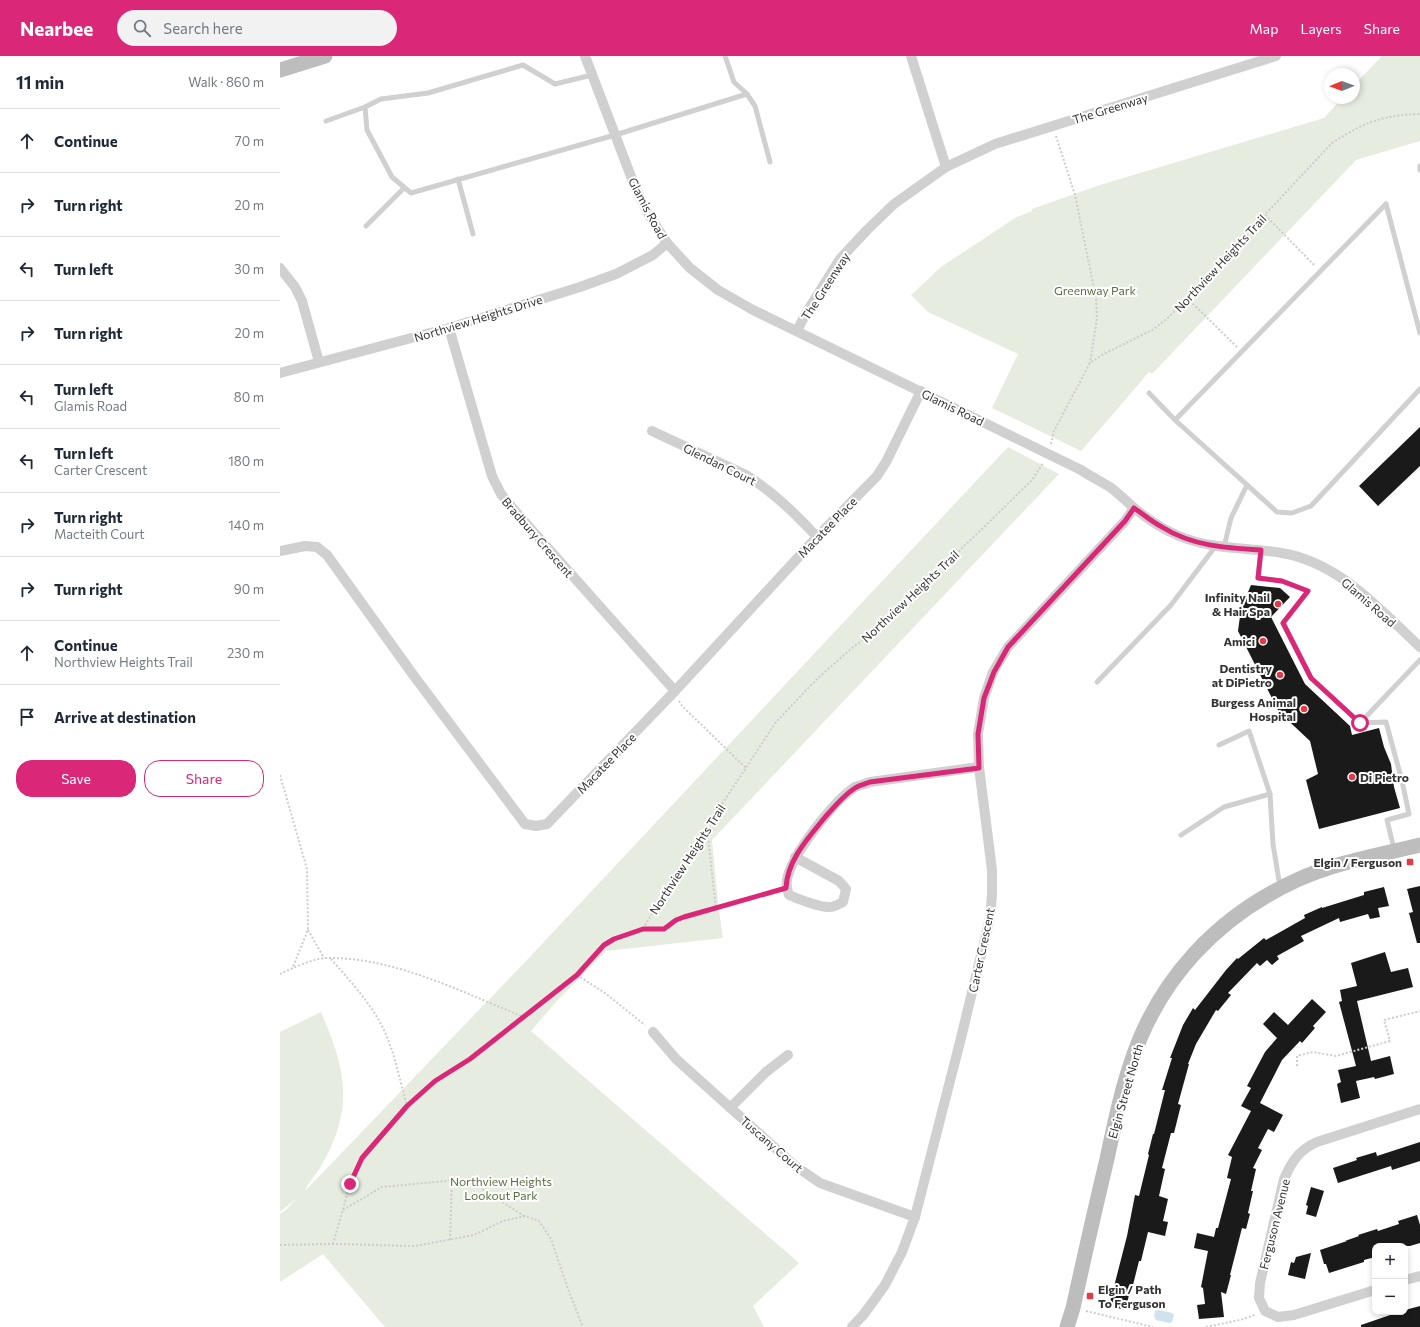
<!DOCTYPE html>
<meta charset="utf-8">
<style>
:root{--surface:#fff;--page:#f2f2f3;--text:#1f2937;--muted:#747a83;--line:#e0e1e3;--accent:#db2777}
body{margin:0;font-family:Commissioner,sans-serif;background:var(--page);color:var(--text)}
.controls{position:absolute;right:12px;bottom:12px;display:grid;overflow:hidden;border-radius:8px;box-shadow:0 2px 6px #0003}
.controls button{width:36px;height:36px;display:grid;place-items:center;padding:0;border:0;border-bottom:1px solid var(--line);background:var(--surface);color:var(--text);font:20px sans-serif}
.compass{position:absolute;left:1044px;top:12px;width:36px;height:36px;border-radius:50%;background:var(--surface);box-shadow:0 2px 6px #0003;rotate:269deg}
.stop{position:absolute;width:12px;height:12px;margin:-9px;border:3px solid #db2777;border-radius:50%;background:#fff}
.stop.end{background:#db2777;border-color:#fff;box-shadow:0 1px 4px #0008}
.list{margin:0;padding:0;list-style:none}
h2{display:flex;justify-content:space-between;align-items:center;height:52px;margin:0;padding:0 16px;font-size:17px}
h2 small{font-size:13px;font-weight:400;color:var(--muted)}
.list li{display:grid;grid-template-columns:26px 1fr auto;gap:12px;align-items:center;box-sizing:border-box;height:64px;padding:0 16px;border-top:1px solid var(--line)}
.list b{display:block;font-size:15px;white-space:nowrap}
.list p{margin:0;font-size:13px;white-space:nowrap;color:var(--muted)}
.list em{font-size:13px;font-style:normal;color:var(--muted)}
.actions{display:flex;gap:8px;padding:12px 16px}
.actions a{flex:1;padding:9px 0;border:1px solid var(--accent);border-radius:16px;text-align:center;font-size:14px;color:var(--accent)}
.actions .main{background:var(--accent);color:#fff}
.icon{flex:none;width:22px;height:22px;fill:none;stroke:currentColor;stroke-width:2;stroke-linecap:round;stroke-linejoin:round}
.map{position:relative;flex:none;width:1140px;height:1271px;overflow:hidden}
header{display:flex;align-items:center;gap:24px;box-sizing:border-box;height:56px;padding:0 20px;background:var(--accent);color:#fff}
header strong{font-size:19px}
nav{display:flex;gap:22px;margin-inline-start:auto;font-size:14px}
.search{width:280px;height:36px;background:var(--page);display:flex;align-items:center;gap:10px;box-sizing:border-box;padding:0 14px;border-radius:22px;color:var(--muted);font-size:15px}
main{display:flex}
aside{flex:1;background:var(--surface)}
.map>svg:first-child{display:block}
.green{fill:#e6ecdf}
.water{fill:#cfe2ee}
.building{fill:#1a1a1a}
.lines{fill:none;stroke-linecap:round;stroke-linejoin:round}
.path{stroke:#cdcdcd;stroke-width:2;stroke-dasharray:2 2;stroke-linecap:butt}
.lane{stroke:#d0d0d0;stroke-width:5}
.street{stroke:#d0d0d0;stroke-width:10}
.secondary{stroke:#bdbdbd;stroke-width:15}
.route{stroke:#db2777;stroke-width:5}
.poi-dot{fill:#e63946;stroke:#fff;stroke-width:1.5}
.labels{text-anchor:middle;dominant-baseline:central;stroke-width:4;stroke-linejoin:round;paint-order:stroke}
.street-label{font-size:12px;fill:#333;stroke:#fff}
.park-label{font-size:12px;fill:#56703f;stroke:#fff}
.poi-label{font-size:12px;font-weight:bold;fill:#333;stroke:#fff;text-anchor:end}
</style>
<header>
<strong>Nearbee</strong>
<div class="search"><svg class="icon" aria-label="search" viewBox="0 0 24 24"><circle cx="10" cy="10" r="6"/><path d="M15 15l6 6"/></svg>Search here</div>
<nav><a>Map</a><a>Layers</a><a>Share</a></nav>
</header>
<main>
<aside>
<h2>11 min<small>Walk · 860 m</small></h2>
<ul class="list">
<li><svg class="icon" aria-label="ahead" viewBox="0 0 24 24"><path d="M12 20V5M6 11l6-6 6 6"/></svg><div><b>Continue</b></div><em>70 m</em></li>
<li><svg class="icon" aria-label="right" viewBox="0 0 24 24"><path d="M7 20v-9h11M14 6l5 5-5 5"/></svg><div><b>Turn right</b></div><em>20 m</em></li>
<li><svg class="icon" aria-label="left" viewBox="0 0 24 24"><path d="M17 20v-9H6M10 6l-5 5 5 5"/></svg><div><b>Turn left</b></div><em>30 m</em></li>
<li><svg class="icon" aria-label="right" viewBox="0 0 24 24"><path d="M7 20v-9h11M14 6l5 5-5 5"/></svg><div><b>Turn right</b></div><em>20 m</em></li>
<li><svg class="icon" aria-label="left" viewBox="0 0 24 24"><path d="M17 20v-9H6M10 6l-5 5 5 5"/></svg><div><b>Turn left</b><p>Glamis Road</p></div><em>80 m</em></li>
<li><svg class="icon" aria-label="left" viewBox="0 0 24 24"><path d="M17 20v-9H6M10 6l-5 5 5 5"/></svg><div><b>Turn left</b><p>Carter Crescent</p></div><em>180 m</em></li>
<li><svg class="icon" aria-label="right" viewBox="0 0 24 24"><path d="M7 20v-9h11M14 6l5 5-5 5"/></svg><div><b>Turn right</b><p>Macteith Court</p></div><em>140 m</em></li>
<li><svg class="icon" aria-label="right" viewBox="0 0 24 24"><path d="M7 20v-9h11M14 6l5 5-5 5"/></svg><div><b>Turn right</b></div><em>90 m</em></li>
<li><svg class="icon" aria-label="ahead" viewBox="0 0 24 24"><path d="M12 20V5M6 11l6-6 6 6"/></svg><div><b>Continue</b><p>Northview Heights Trail</p></div><em>230 m</em></li>
<li><svg class="icon" aria-label="arrive" viewBox="0 0 24 24"><path d="M6 21V4h12l-3 4 3 4H6"/></svg><div><b>Arrive at destination</b></div></li>
</ul>
<div class="actions"><a class="main">Save</a><a>Share</a></div>
</aside>
<div class="map">
<svg width="1140" height="1271" viewBox="0 0 1140 1271">
<rect width="100%" height="100%" fill="#fff"/>
<g class="green">
<polygon points="1102,0 1140,0 1140,85 1076,104 872,318 869,316 801,395 712,352 738,298 648,256 631,239 661,211 735,162 752,155 752,153 820,129 1044,62 1062,42 1074,42 1074,29"/>
<path d="M 728,391 L 779,418 L 432,784 L 438,847 L 443,882 L 326,895 L 275,947 L 251,975 L 519,1207 L 473,1250 L 484,1271 L 105,1271 L 43,1198 L 0,1226 L 0,1158 L 6,1154 L 16,1143 L 0,1156 L 0,976 L 41,956 C 66,1014 75,1052 41,1110 C 37,1118 28,1126 25,1135 L 247,904 Z"/>
</g>
<polygon class="water" points="879,1254 892,1257 894,1259 892,1266 889,1267 876,1264 874,1260 875,1255"/>
<g class="building">
<polygon points="1140,371 1140,410 1098,450 1079,430"/>
<polygon points="971,529 1000,532 1010,541 991,561 1025,628 1070,670 1072,679 1099,672 1104,691 1111,708 1114,731 1120,752 1039,773 1026,724 1038,718 1030,685 999,656 958,575 961,553"/>
<polygon points="1140,830 1140,887 1137,887 1129,857 1133,856 1127,833"/>
<polygon points="1104,831 1109,850 1098,852 1100,861 1090,863 1088,858 1060,866 1059,862 1021,880 1024,885 997,900 999,903 992,909 987,904 980,910 977,907 948,937 951,939 938,955 936,954 916,988 908,1008 909,1008 898,1048 901,1049 894,1077 891,1077 882,1112 885,1113 879,1140 888,1143 883,1165 888,1166 885,1180 868,1176 861,1205 859,1205 853,1229 851,1228 846,1254 829,1250 847,1180 855,1139 859,1140 869,1099 868,1098 873,1078 874,1078 885,1034 882,1034 892,1002 890,1002 903,969 913,952 915,954 946,914 957,902 958,903 984,882 986,884 1025,862 1024,859 1042,851 1042,852 1084,839 1084,836"/>
<polygon points="1105,896 1111,916 1128,912 1133,931 1077,945 1091,1005 1110,1000 1114,1018 1095,1023 1094,1021 1076,1025 1080,1042 1061,1047 1057,1028 1061,1026 1058,1014 1076,1010 1059,946 1062,945 1060,934 1077,930 1071,907"/>
<polygon points="1032,943 1046,956 1033,970 1035,972 1022,987 1020,985 1002,1004 980,1047 1003,1059 994,1076 988,1073 978,1092 982,1094 973,1112 976,1113 971,1135 973,1135 968,1157 970,1158 966,1173 962,1172 950,1219 951,1219 946,1238 941,1236 944,1261 919,1263 917,1249 925,1248 923,1232 921,1231 928,1195 914,1192 917,1177 934,1181 936,1172 938,1172 951,1123 947,1122 952,1101 948,1099 971,1055 961,1050 971,1032 967,1030 985,996 997,982 983,968 994,956 1008,969"/>
<polygon points="1140,1086 1140,1105 1112,1114 1111,1110 1058,1127 1053,1112 1077,1104 1076,1102 1096,1096 1097,1100"/>
<polygon points="1031,1131 1044,1135 1036,1161 1026,1158 1028,1150 1026,1149"/>
<polygon points="1137,1159 1140,1169 1140,1187 1130,1190 1095,1190 1095,1201 1084,1204 1084,1206 1049,1217 1046,1208 1044,1208 1040,1194 1067,1185 1065,1185 1079,1180 1078,1179 1097,1173 1098,1175 1119,1168 1118,1165"/>
<polygon points="1031,1197 1025,1223 1008,1219 1011,1206 1014,1207 1016,1201"/>
<polygon points="1140,1250 1140,1271 1081,1271 1081,1269 1119,1256 1125,1256 1125,1254"/>
</g>
<g class="lines">
<g class="path">
<polyline points="776,80 795,139 816,242 817,262 810,307"/>
<polyline points="985,159 1035,210"/>
<polyline points="907,242 957,291"/>
<path d="M 771,388 L 774,375 L 810,307 L 822,299 L 874,273 L 890,260 L 1052,87 C 1083,67 1102,59 1140,58"/>
<polyline points="399,645 402,650 466,712"/>
<polyline points="0,719 27,813 28,874 12,913"/>
<polyline points="427,773 436,852"/>
<polyline points="363,873 396,816 427,771 496,666 537,623 572,592 596,574 704,471 752,424 763,407"/>
<polyline points="28,874 44,902"/>
<path d="M 51,903 C 70,925 91,947 104,974 C 115,998 120,1025 127,1050"/>
<path d="M 0,918 C 10,913 35,902 46,902 C 115,901 181,936 244,961"/>
<polyline points="297,919 325,937 365,969"/>
<polyline points="1017,1010 1017,1000 1033,996 1056,1000 1110,985 1104,964 1140,955"/>
<polyline points="63,1154 102,1131 176,1124 193,1127 244,1160"/>
<polyline points="170,1184 172,1124"/>
<polyline points="53,1188 69,1132 79,1107 127,1050 154,1026 190,1003 297,919 324,889 335,883 363,873 384,873 396,864 404,861 497,834"/>
<polyline points="0,1189 53,1188 135,1190 194,1179 223,1165 245,1160 259,1165 271,1183 288,1233 303,1271"/>
<polyline points="806,1255 873,1271"/>
<polyline points="926,1271 960,1264 975,1259"/>
</g>
<g class="lane">
<polyline points="445,0 454,26 467,38 475,50 490,106"/>
<polyline points="312,19 275,28 243,9 148,37 101,43 85,51 87,74 112,121 131,137 335,79 467,38"/>
<polyline points="46,65 85,51"/>
<polyline points="1140,110 1140,114"/>
<polyline points="178,123 193,178"/>
<polyline points="1106,148 1140,277"/>
<polyline points="86,170 124,132"/>
<polyline points="869,337 895,364 997,456 1012,457 1031,450 1140,333"/>
<polyline points="895,364 1106,148"/>
<polyline points="944,491 951,462 967,429"/>
<polyline points="981,494 978,522 1001,525 1028,535 1003,567 1031,622 1080,667 1106,666 1122,725 1129,758 1107,764 1114,793"/>
<polyline points="817,626 891,549 935,491"/>
<polyline points="1080,667 1140,604"/>
<polyline points="939,689 969,675 990,738"/>
<polyline points="901,779 944,751 990,738 993,788 1000,831"/>
</g>
<g class="street">
<path d="M 305,0 L 355,131 L 369,159 L 387,187 L 410,212 L 438,234 L 473,254 L 801,414 C 810,420 820,425 830,431 C 838,437 845,444 853,451 C 866,462 882,473 899,480 C 933,494 967,491 1002,497 C 1060,507 1099,553 1140,591"/>
<polyline points="631,0 666,111"/>
<polyline points="0,212 15,231 22,245 39,306"/>
<polyline points="169,272 212,420 221,438 235,455 395,635"/>
<polyline points="517,275 525,259 560,203 587,174 614,148 666,111 715,88 996,0"/>
<polyline points="0,317 169,272 300,231 336,218 373,199 387,187"/>
<path d="M 372,375 L 466,419 C 492,435 516,458 537,481"/>
<polyline points="0,495 25,490 37,491 47,499 134,620 245,768 256,770 267,768 395,635 537,481 597,420 606,406 641,335"/>
<path d="M 515,801 L 559,825 L 566,833 L 563,846 C 559,848 553,852 548,851 C 539,851 518,843 509,839 C 507,834 506,829 507,824 C 511,799 554,745 575,731 C 580,729 585,728 590,726 L 699,711"/>
<polyline points="373,976 396,1003 514,1109 540,1127 635,1161"/>
<polyline points="450,1052 486,1016 508,999"/>
<polyline points="1125,1224 1140,1220"/>
<path d="M 1095,1234 L 1014,1259 L 998,1261 L 985,1255 L 979,1242 L 980,1227 L 1004,1123 C 1012,1105 1019,1094 1037,1086 L 1140,1053"/>
<polyline points="572,1271 584,1258 605,1229 622,1196 635,1161 680,986 710,862 712,838 712,814 699,711 698,678 704,642 713,616 728,591 845,465 854,452"/>
</g>
<g class="secondary">
<polyline points="0,14 45,0"/>
<path d="M 787,1271 L 793,1252 C 804,1202 815,1153 827,1103 C 834,1071 840,1038 851,1007 C 878,923 938,860 1017,824 C 1056,806 1099,799 1140,789"/>
</g>
</g>
<g class="lines">
<path class="route" d="M 70,1128 L 82,1102 L 127,1050 L 155,1025 L 190,1003 L 297,919 L 324,889 L 334,883 L 363,873 L 384,873 L 396,864 L 404,861 L 506,832 C 507,804 529,781 546,760 C 555,750 564,739 575,732 C 579,729 585,728 590,726 L 699,712 L 698,678 L 704,642 L 714,616 L 728,591 L 845,465 L 854,452 C 863,458 872,466 882,471 C 912,490 946,492 981,494 L 978,522 L 1002,525 L 1028,535 L 1003,567 L 1031,622 L 1080,667"/>
</g>
<g class="poi-dot">
<circle cx="998" cy="548" r="4"/>
<circle cx="983" cy="585" r="4"/>
<circle cx="1000" cy="619" r="4"/>
<circle cx="1024" cy="653" r="4"/>
<circle cx="1072" cy="721" r="4"/>
<rect x="1126" y="802" width="8" height="8" rx="2"/>
<rect x="806" y="1236" width="8" height="8" rx="2"/>
</g>
<g class="labels">
<g class="street-label">
<text transform="translate(830 52) rotate(-17)">The Greenway</text>
<text transform="translate(368 152) rotate(62)">Glamis Road</text>
<text transform="translate(940 207) rotate(-47)">Northview Heights Trail</text>
<text transform="translate(545 230) rotate(-57)">The Greenway</text>
<text transform="translate(198 262) rotate(-17)">Northview Heights Drive</text>
<text transform="translate(673 351) rotate(26)">Glamis Road</text>
<text transform="translate(440 408) rotate(26)">Glendan Court</text>
<text transform="translate(547 471) rotate(-46)">Macatee Place</text>
<text transform="translate(258 481) rotate(49)">Bradbury Crescent</text>
<text transform="translate(630 540) rotate(-43)">Northview Heights Trail</text>
<text transform="translate(1089 546) rotate(41)">Glamis Road</text>
<text transform="translate(326 707) rotate(-46)">Macatee Place</text>
<text transform="translate(407 803) rotate(-57)">Northview Heights Trail</text>
<text transform="translate(701 894) rotate(-78)">Carter Crescent</text>
<text transform="translate(845 1035) rotate(-74)">Elgin Street North</text>
<text transform="translate(492 1088) rotate(41)">Tuscany Court</text>
<text transform="translate(994 1168) rotate(-76)">Ferguson Avenue</text>
</g>
<g class="park-label">
<text x="815" y="234">Greenway Park</text>
<text x="221" y="1125">Northview Heights<tspan x="221" dy="14">Lookout Park</tspan></text>
</g>
<g class="poi-label">
<text x="990" y="541">Infinity Nail<tspan x="990" dy="14">&amp; Hair Spa</tspan></text>
<text x="975" y="585">Amici</text>
<text x="992" y="612">Dentistry<tspan x="992" dy="14">at DiPietro</tspan></text>
<text x="1016" y="646">Burgess Animal<tspan x="1016" dy="14">Hospital</tspan></text>
<text x="1080" y="721" text-anchor="start">Di Pietro</text>
<text x="1122" y="806">Elgin / Ferguson</text>
<text x="818" y="1233" text-anchor="start">Elgin / Path<tspan x="818" dy="14">To Ferguson</tspan></text>
</g>
</g>
</svg>
<div class="controls">
<button>+</button>
<button>−</button>
</div>
<svg class="compass" viewBox="-18 -18 36 36"><path d="M0-13l5 13h-10z" fill="#e53935"/><path d="M0 13l5-13h-10z" fill="#747a83"/></svg>
<div class="stop" style="left:1080px;top:667px"></div>
<div class="stop end" style="left:70px;top:1128px"></div>
</div>
</main>
